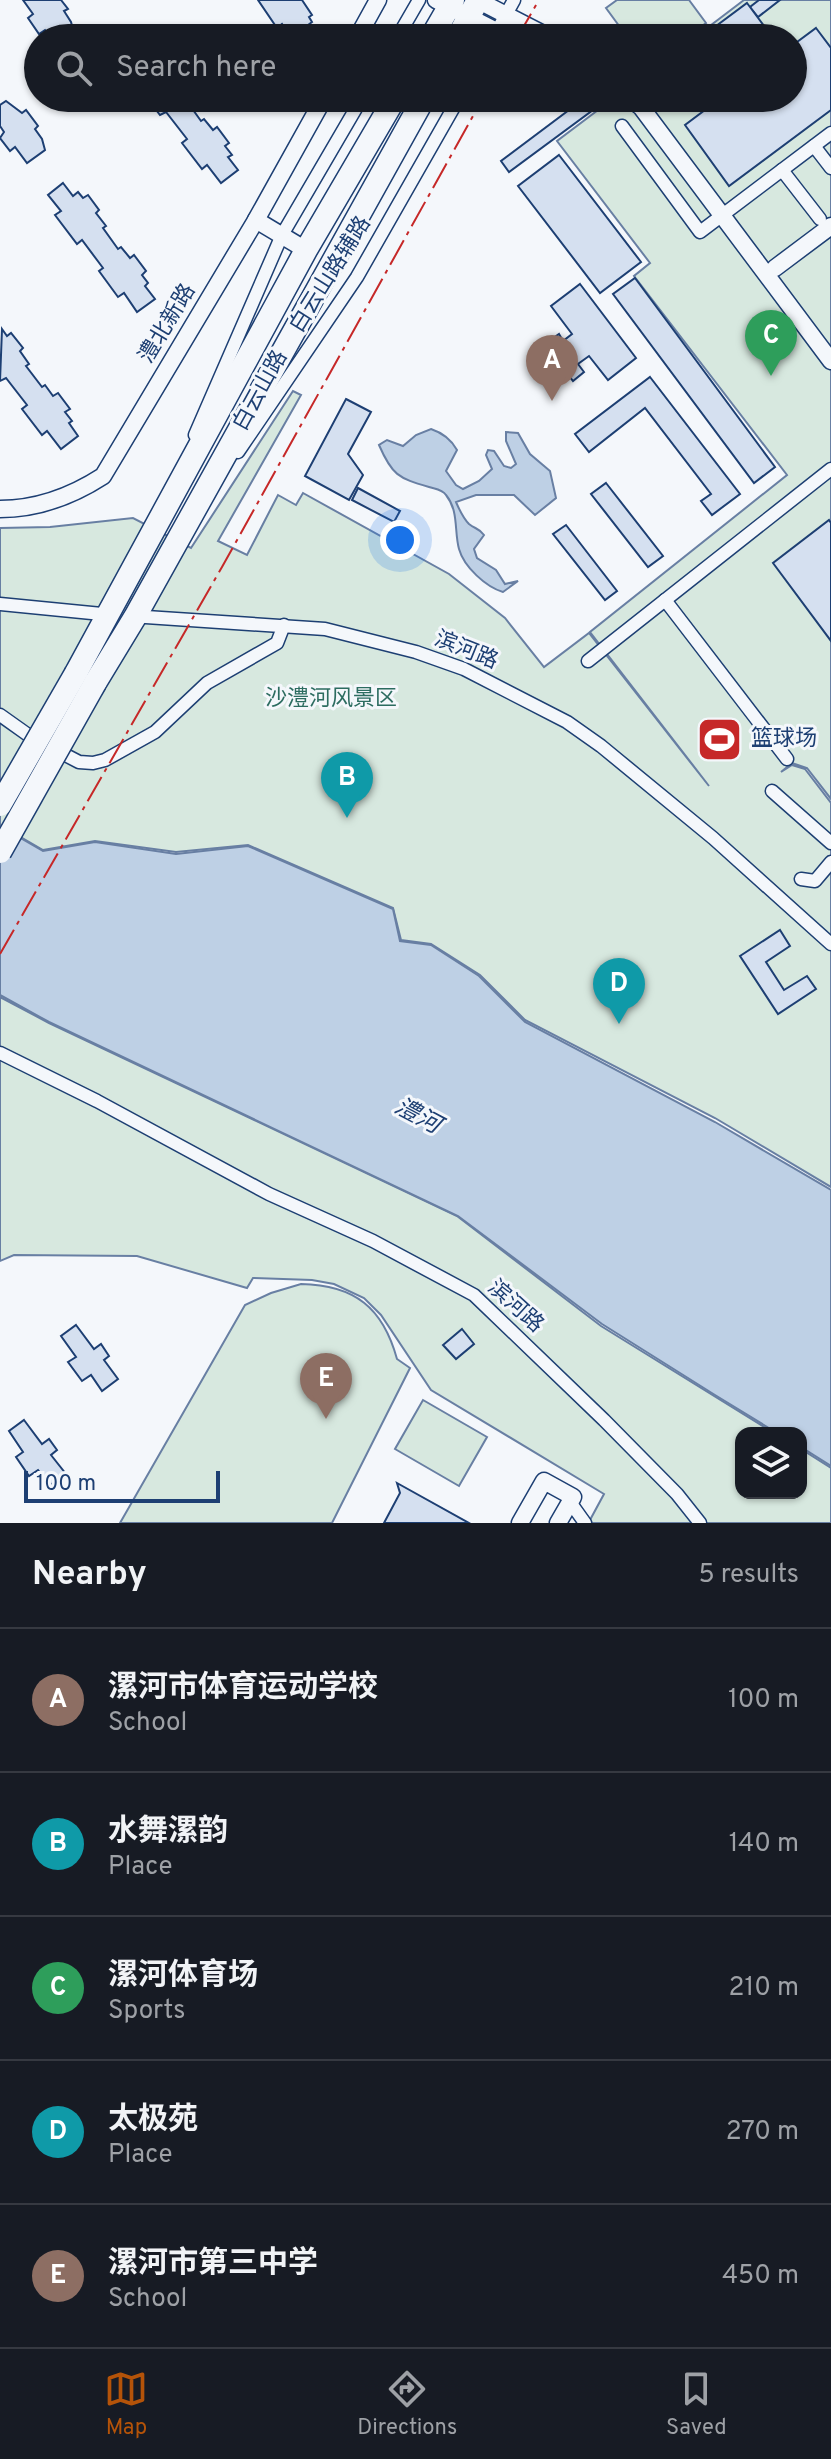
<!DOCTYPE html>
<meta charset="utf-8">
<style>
:root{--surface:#171b24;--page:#242831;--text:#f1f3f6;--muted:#9ea1a6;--line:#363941;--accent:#b45309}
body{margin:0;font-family:Overpass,"Noto Sans SC",sans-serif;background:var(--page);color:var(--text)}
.controls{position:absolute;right:24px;bottom:24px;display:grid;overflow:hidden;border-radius:16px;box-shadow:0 2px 6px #0004}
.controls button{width:72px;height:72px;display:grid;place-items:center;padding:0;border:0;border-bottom:2px solid var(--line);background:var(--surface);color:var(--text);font:40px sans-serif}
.scale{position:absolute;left:24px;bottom:20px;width:196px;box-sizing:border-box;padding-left:8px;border:4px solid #1d3f73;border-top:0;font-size:22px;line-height:28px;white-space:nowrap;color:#1d3f73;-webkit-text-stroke:6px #f4f7fb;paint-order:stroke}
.you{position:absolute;left:400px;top:540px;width:28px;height:28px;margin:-20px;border:6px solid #fff;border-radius:50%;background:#1a73e8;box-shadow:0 0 0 12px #1a73e833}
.badge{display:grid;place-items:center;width:52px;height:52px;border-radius:50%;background:var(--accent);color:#fff;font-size:26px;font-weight:700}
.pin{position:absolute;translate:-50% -66px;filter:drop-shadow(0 2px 4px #0008)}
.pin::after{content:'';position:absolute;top:42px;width:28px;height:24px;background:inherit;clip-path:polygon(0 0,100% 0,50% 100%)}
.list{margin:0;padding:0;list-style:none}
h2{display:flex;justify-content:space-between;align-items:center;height:104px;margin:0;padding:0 32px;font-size:34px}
h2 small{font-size:26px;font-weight:400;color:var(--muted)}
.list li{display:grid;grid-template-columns:52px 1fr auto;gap:24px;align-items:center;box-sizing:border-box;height:144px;padding:0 32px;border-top:2px solid var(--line)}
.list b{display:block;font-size:30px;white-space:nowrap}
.list p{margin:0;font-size:26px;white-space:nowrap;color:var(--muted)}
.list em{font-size:26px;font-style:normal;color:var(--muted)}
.icon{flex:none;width:44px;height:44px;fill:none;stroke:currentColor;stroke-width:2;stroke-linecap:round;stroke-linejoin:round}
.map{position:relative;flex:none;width:831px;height:1523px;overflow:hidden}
.search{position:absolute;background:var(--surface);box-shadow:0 2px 6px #0004;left:24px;right:24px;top:24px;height:88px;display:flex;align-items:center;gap:20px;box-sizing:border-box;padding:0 28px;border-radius:44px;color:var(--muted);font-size:30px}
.sheet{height:824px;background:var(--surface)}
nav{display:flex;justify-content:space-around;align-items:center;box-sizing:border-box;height:112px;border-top:2px solid var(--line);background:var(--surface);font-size:22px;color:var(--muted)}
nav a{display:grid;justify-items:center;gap:4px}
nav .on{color:var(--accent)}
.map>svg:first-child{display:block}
.green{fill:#d7e8df;stroke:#687fa3;stroke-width:2}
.water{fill:#bed0e5;stroke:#687fa3;stroke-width:2}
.building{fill:#d5e0f0;stroke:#1d3f73;stroke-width:2}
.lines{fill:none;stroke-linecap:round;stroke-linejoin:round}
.street-casing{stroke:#1d3f73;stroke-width:15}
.secondary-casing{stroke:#1d3f73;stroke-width:19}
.highway-casing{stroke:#1d3f73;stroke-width:25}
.street{stroke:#f4f7fb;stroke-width:12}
.secondary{stroke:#f4f7fb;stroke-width:16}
.highway{stroke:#f4f7fb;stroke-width:22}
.highway-bridge-casing{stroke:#1d3f73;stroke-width:25;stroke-linecap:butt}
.highway-bridge{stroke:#f4f7fb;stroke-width:22}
.power{stroke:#c62828;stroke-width:2;stroke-dasharray:28 6 4 6;stroke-linecap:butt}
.labels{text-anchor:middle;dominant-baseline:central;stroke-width:6;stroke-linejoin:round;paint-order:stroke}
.street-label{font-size:22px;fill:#1d3f73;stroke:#f4f7fb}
.park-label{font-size:22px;fill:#2c6c60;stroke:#f4f7fb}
.poi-label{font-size:22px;fill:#1d3f73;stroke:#f4f7fb;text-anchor:start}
.water-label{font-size:24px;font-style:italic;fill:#1d3f73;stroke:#f4f7fb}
</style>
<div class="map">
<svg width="831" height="1523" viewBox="0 0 831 1523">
<rect width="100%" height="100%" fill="#f4f7fb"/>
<g class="green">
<polygon points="617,0 689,0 706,23 686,38 628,38 606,8"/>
<polygon points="744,0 831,0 831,799 807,768 792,763 781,772 792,765 805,769 831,803 831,1187 715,1118 525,1020 480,975 431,944 401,940 393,908 248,845 176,852 95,841 43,850 0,825 0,528 50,527 133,518 191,548 293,391 301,395 218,541 247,555 278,495 296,505 303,493 449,574 505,618 544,667 589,633 709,786 590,632 787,475 634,276 650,263 557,141 614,98 793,98 793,38 694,38"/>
<polygon points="0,997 49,1023 457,1216 601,1326 774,1433 741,1433 741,1493 801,1493 801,1449 831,1468 831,1523 592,1523 590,1520 604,1494 431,1390 381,1315 364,1298 334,1284 312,1280 253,1278 247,1288 137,1256 14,1255 0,1261"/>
<path d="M 301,1284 C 355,1285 383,1308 397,1359 L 410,1368 L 332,1523 L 120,1523 L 245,1305 L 271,1293 Z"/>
<polygon points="423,1400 487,1437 459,1486 395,1449"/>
</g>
<g class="water">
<path d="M 431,429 C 443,433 451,439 457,450 L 446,471 L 456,485 L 463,489 L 479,481 L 492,469 L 486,455 L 488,450 L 494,451 L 504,466 L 511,468 L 516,464 L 506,441 L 506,432 L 518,433 L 530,454 L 550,471 L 556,498 L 535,515 L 514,495 L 476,495 L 456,502 C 459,509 463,518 469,524 C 475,529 479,528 484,535 L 474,549 L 477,558 L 496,570 L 505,584 L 518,581 L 503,592 C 486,587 464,567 459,549 C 454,531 459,511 446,495 C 442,489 435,489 429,487 C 398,478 392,475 379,445 L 387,440 L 403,446 L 416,435 Z"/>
<polygon points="0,826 43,851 95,842 176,854 248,846 393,909 400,941 431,945 479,976 525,1022 715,1122 831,1190 831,1466 801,1447 801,1433 777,1433 715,1395 602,1324 458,1216 49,1022 0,995"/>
</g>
<g class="building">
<polygon points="23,0 61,0 68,9 64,11 71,22 74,33 67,38 51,38 45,30 39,34 28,18 33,14"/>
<polygon points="258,0 302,0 312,15 309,17 312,22 300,31 297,26 288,32 282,24 277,28"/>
<polygon points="759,0 780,0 758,17 750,7"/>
<polygon points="747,3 773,38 700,38"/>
<polygon points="816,28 831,48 831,110 729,186 685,125 721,98 793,98 793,45"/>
<polygon points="147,98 188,98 186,100 201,121 204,119 213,130 217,127 229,143 225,146 232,155 228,157 238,170 221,183 207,165 202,169 182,143 187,139 166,112 160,115"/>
<polygon points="585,98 590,98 597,107 509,172 501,161"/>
<polygon points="6,101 22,113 26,110 38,126 35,129 42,139 45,150 27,163 15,147 10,151 0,138 4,132 0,126 0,105"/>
<polygon points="559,155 641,262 600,293 518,186"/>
<polygon points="63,183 73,196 78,192 83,198 88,195 99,210 96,213 106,226 103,228 118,249 121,247 130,258 134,255 146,271 142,275 148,283 145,286 155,299 137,312 124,293 118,297 99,271 103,268 82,240 77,244 55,215 61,211 48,195"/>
<polygon points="635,278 775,467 754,483 613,294"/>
<polygon points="580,284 636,358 608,380 589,356 578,364 584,372 573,381 545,344 559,334 563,341 572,334 551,306"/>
<polygon points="2,329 7,336 11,333 23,348 20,351 29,364 26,366 42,387 45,385 53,396 58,393 70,409 65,412 72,421 69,423 78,436 61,449 47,431 42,435 22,409 27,405 6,378 0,381"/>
<polygon points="650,377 740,494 712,515 701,501 711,494 645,408 589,452 575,434"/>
<polygon points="346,399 371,412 348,454 363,475 349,500 305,476"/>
<polygon points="606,483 663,556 648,567 591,494"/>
<polygon points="358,488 400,511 394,522 352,500"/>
<polygon points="829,520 831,523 831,641 773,563"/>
<polygon points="566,525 617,591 605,600 553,534"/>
<polygon points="780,930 790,946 766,962 784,990 807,976 816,989 778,1014 740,956"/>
<polygon points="76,1325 94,1349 101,1344 109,1356 104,1360 118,1379 102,1391 91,1375 82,1381 68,1362 76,1357 61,1336"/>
<polygon points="462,1329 474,1344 456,1359 443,1345"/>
<polygon points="24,1420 42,1444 49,1439 57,1450 51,1455 66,1474 50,1485 38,1470 29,1476 16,1457 23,1452 9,1431"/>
<polygon points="397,1483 469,1523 384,1523 400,1493"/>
</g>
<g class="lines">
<defs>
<g id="street">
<polyline points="397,38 419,0"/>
<polyline points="493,38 514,0"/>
<polyline points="622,126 700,232 831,133"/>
<polyline points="814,146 831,168"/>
<polyline points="782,170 820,219"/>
<polyline points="195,435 282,235 362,98"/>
<polyline points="238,452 357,277 459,98"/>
<polyline points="665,600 787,759"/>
<polyline points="0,604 112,615"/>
<polyline points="131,616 325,629 416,652 464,669 567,722 601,746 713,838 831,944"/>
<polyline points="588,661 831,469"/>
<polyline points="0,715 31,737 79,762 93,763 105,760 155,732 207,683 277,643 284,625"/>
<polyline points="772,791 831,843"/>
<polyline points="801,879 815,881 831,862"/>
<polyline points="0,1053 97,1101 269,1194 373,1241 474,1295 604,1420 677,1494 700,1523"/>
<polyline points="570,1502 585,1523"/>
</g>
<g id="secondary">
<polyline points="436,0 510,38"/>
<polyline points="477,0 551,38"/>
<polyline points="357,38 378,0"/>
<polyline points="629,98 641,107 831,361"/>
<polyline points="256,220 306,250"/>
<polyline points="775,268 831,226"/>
<path d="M 0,509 C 37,509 72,496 103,476 L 256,220 L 324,98"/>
<polyline points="520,1523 544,1481 573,1497 558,1523"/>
</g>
<g id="highway">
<polyline points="431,38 453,0"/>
<polyline points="457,38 478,0"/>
<polyline points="76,673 306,250 395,98"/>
<polyline points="95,683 135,617 424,98"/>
</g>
</defs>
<use href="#street" class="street-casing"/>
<use href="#secondary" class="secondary-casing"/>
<use href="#highway" class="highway-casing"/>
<use href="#street" class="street"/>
<use href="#secondary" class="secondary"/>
<use href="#highway" class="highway"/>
<defs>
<g id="highway-bridge">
<polyline points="0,805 76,673"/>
<polyline points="0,852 95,683"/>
</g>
</defs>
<use href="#highway-bridge" class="highway-bridge-casing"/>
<use href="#highway-bridge" class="highway-bridge"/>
<g class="power">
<polyline points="517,38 539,0"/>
<polyline points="0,954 222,567 483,98"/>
</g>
</g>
<defs>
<symbol id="stadium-square" viewBox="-11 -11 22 22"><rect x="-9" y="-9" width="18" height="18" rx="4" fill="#c62828" stroke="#f4f7fb"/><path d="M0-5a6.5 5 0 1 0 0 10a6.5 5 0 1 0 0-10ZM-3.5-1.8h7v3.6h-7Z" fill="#fff"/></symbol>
</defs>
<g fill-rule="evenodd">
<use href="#stadium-square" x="694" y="714" width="51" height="51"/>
</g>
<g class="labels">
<g class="street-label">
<text transform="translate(331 275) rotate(-58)">白云山路辅路</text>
<text transform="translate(168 324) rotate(-59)">澧北新路</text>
<text transform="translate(261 391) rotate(-61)">白云山路</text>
<text transform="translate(466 651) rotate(22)">滨河路</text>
<text transform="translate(515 1307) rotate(42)">滨河路</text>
</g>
<g class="park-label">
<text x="331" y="699">沙澧河风景区</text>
</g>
<g class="poi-label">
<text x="751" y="739">篮球场</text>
</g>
<g class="water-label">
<text transform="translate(417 1117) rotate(28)">澧河</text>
</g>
</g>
</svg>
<div class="controls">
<button><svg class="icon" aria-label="layers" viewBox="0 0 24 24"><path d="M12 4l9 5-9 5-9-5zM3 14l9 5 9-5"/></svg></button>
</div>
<div class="scale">100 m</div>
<div class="you"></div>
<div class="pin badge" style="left:552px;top:401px;background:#8d6e63">A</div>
<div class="pin badge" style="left:347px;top:818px;background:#0f9aa8">B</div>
<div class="pin badge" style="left:771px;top:376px;background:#2e9e5b">C</div>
<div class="pin badge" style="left:619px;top:1024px;background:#0f9aa8">D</div>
<div class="pin badge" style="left:326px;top:1419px;background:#8d6e63">E</div>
<div class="search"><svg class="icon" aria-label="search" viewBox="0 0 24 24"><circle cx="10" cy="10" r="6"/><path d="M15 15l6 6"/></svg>Search here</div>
</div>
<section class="sheet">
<h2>Nearby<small>5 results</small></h2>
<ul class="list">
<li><span class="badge" style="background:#8d6e63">A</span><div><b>漯河市体育运动学校</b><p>School</p></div><em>100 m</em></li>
<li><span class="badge" style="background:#0f9aa8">B</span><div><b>水舞漯韵</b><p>Place</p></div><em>140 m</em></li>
<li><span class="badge" style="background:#2e9e5b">C</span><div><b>漯河体育场</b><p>Sports</p></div><em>210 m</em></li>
<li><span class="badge" style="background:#0f9aa8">D</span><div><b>太极苑</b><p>Place</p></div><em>270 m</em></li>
<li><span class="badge" style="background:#8d6e63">E</span><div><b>漯河市第三中学</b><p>School</p></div><em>450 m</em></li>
</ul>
</section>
<nav>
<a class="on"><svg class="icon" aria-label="map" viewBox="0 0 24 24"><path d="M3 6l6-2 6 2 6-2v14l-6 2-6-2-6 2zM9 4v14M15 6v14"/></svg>Map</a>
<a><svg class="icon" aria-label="directions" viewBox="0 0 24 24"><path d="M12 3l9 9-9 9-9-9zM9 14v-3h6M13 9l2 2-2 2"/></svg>Directions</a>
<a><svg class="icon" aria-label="saved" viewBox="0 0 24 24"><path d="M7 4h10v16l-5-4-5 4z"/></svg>Saved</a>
</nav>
